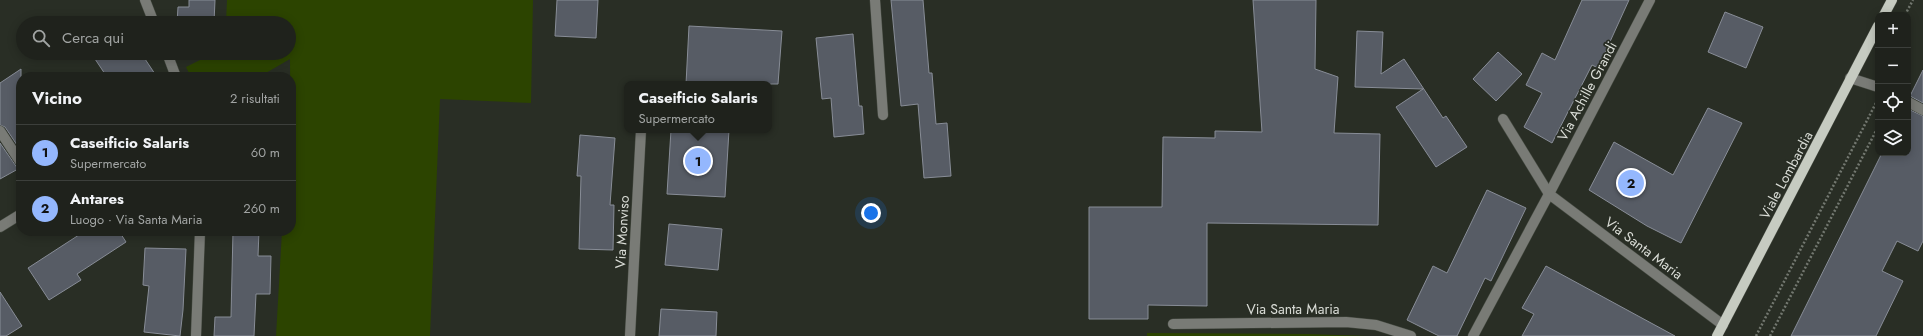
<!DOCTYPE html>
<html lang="it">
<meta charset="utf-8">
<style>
:root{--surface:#1f221c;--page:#2c2f29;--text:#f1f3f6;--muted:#a1a4a3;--line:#3c3f3b;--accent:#94b7fd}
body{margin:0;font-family:Jost,sans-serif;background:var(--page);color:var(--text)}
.controls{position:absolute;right:12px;top:12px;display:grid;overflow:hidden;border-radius:8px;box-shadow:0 2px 10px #0003}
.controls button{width:36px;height:36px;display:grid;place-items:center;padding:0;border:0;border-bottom:1px solid var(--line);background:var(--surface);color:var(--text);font:20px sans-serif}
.you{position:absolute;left:871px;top:213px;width:14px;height:14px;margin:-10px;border:3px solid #fff;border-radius:50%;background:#1a73e8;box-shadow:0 0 0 6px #1a73e833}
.badge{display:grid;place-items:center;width:26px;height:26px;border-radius:50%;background:var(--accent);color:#111;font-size:13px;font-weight:700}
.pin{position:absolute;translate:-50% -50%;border:2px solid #fff;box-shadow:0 1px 4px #0006}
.popup{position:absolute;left:624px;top:81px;width:148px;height:52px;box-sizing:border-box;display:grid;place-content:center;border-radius:8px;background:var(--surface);filter:drop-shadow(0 1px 3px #0005);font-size:13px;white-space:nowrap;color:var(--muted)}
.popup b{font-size:15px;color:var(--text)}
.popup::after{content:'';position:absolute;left:50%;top:100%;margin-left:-8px;border:8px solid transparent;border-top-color:var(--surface)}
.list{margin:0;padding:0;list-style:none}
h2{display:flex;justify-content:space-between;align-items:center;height:52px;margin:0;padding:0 16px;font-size:17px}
h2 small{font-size:13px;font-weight:400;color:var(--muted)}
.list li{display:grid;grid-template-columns:26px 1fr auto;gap:12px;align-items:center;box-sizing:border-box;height:56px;padding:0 16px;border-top:1px solid var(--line)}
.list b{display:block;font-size:15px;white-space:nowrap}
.list p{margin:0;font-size:13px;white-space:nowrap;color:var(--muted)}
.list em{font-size:13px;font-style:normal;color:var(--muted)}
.icon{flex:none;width:22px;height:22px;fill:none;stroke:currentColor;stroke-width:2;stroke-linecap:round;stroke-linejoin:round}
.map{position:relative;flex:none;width:1923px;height:336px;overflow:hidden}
.search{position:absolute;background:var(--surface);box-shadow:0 2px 10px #0003;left:16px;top:16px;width:280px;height:44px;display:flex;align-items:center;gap:10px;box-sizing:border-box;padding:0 14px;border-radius:22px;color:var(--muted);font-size:15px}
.panel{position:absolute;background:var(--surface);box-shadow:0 2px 10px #0003;left:16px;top:72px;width:280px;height:164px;border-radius:16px}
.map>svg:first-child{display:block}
.green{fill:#2c4400}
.building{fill:#575c65;stroke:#888d97}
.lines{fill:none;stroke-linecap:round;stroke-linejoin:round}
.minor-casing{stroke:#454a41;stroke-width:11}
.major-casing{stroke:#454a41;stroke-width:11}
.path{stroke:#737870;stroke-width:2.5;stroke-dasharray:2 2;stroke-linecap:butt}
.minor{stroke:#797b76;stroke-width:10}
.major{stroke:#c6cbc1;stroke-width:10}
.labels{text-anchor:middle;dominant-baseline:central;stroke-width:3.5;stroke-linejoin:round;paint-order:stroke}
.street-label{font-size:14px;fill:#d9dcd6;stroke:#292e25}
</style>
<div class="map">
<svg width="1923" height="336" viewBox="0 0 1923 336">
<rect width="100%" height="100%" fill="#292e25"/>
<g class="green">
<polygon points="227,0 533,0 531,103 440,99 430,336 276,336 282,231 291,231 290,59 259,77 191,77 186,67 214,53 289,53 289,23 226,23"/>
<polygon points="1147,333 1309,334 1368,336 1147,336"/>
</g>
<g class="building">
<polygon points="189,0 215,0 214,23 177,23 178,7 189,7"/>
<polygon points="557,0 598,0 596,38 555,36"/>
<polygon points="891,0 923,0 929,73 932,73 936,124 947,123 951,176 924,178 918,104 901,106"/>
<polygon points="1253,0 1316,0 1315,69 1338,77 1334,133 1380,134 1378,225 1207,223 1207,306 1148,305 1148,319 1089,319 1089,207 1162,207 1163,137 1215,138 1215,131 1262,132"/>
<polygon points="1582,0 1629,0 1598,68 1592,65 1552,143 1524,127 1542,93 1526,85 1542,53 1555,60"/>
<polygon points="1725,12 1763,27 1746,68 1708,52"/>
<polygon points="689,26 782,31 778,84 686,84"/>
<polygon points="1357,31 1383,32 1381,74 1404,59 1443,118 1446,116 1467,147 1436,167 1396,107 1423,89 1355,87"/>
<polygon points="853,34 859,106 862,106 864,134 834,137 831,98 822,99 816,38"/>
<polygon points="1498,52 1522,74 1496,101 1473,79"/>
<polygon points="91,53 141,53 157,77 107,77"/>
<polygon points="21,69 21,151 5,127 0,125 0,83"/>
<polygon points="1923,70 1923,103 1910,96"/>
<polygon points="1708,108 1742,123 1681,243 1647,226 1589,190 1614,142 1673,175"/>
<polygon points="1908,109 1923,116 1923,241 1918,251 1897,241 1882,271 1903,281 1876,336 1791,336 1882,153 1908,153"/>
<polygon points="671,130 729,130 725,197 667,194"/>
<polygon points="580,135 615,138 610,205 614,205 613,250 579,249 581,176 577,176"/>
<polygon points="0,143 18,169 0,179"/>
<polygon points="1487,190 1526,208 1491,281 1485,278 1457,336 1439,336 1407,320 1433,266 1447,273"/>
<polygon points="669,224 722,229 718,270 665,265"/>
<polygon points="85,231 119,231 126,242 77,274 81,280 49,300 28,268"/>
<polygon points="233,231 259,231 258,256 271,256 270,294 256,294 254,336 214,336 215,317 231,317"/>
<polygon points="145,248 186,249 183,310 180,336 144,332 149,286 143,285"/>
<polygon points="1546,266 1675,336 1522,336 1534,314 1522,308"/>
<polygon points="0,292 22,326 6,336 0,336"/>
<polygon points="661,309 717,312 716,336 659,336"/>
</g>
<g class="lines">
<defs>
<g id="minor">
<polyline points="145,0 154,23"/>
<polyline points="875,0 883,115"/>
<polyline points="167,53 176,77"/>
<polyline points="1850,78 1878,87"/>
<polyline points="1908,102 1923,110"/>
<polyline points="1503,119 1549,194"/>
<polyline points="0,131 21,163"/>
<polyline points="1549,194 1650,0"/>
<polyline points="0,227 21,214"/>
<polyline points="1173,324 1346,322 1376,325 1411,336"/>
<polyline points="196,336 200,231"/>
<polyline points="630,336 641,130"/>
<polyline points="1473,336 1549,194 1723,325"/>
</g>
<g id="major">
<polyline points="1884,15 1892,0"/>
<polyline points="1717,336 1878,26"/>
</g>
</defs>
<use href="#minor" class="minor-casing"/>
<use href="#major" class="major-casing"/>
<g class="path">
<polyline points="1905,15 1913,0"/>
<polyline points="1756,336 1877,101"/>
<polyline points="1770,336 1878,127"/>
</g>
<use href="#minor" class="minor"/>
<use href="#major" class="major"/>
</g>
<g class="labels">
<g class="street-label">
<text transform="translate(1587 91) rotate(-62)">Via Achille Grandi</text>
<text transform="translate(1786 175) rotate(-62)">Viale Lombardia</text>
<text transform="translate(622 232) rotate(-87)">Via Monviso</text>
<text transform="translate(1644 248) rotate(37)">Via Santa Maria</text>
<text x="1293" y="309">Via Santa Maria</text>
</g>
</g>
</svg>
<div class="controls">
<button>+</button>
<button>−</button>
<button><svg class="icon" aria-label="locate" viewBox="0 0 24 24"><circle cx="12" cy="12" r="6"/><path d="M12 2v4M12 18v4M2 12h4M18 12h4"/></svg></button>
<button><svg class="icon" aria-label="layers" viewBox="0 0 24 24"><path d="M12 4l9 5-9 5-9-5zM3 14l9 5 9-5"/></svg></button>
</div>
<div class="you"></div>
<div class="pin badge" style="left:698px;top:161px">1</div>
<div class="popup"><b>Caseificio Salaris</b>Supermercato</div>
<div class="pin badge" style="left:1631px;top:183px">2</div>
<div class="search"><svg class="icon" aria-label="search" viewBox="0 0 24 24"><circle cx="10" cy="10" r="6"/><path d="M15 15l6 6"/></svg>Cerca qui</div>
<section class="panel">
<h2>Vicino<small>2 risultati</small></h2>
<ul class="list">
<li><span class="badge">1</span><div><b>Caseificio Salaris</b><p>Supermercato</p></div><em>60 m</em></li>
<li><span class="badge">2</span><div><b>Antares</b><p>Luogo · Via Santa Maria</p></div><em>260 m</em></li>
</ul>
</section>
</div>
